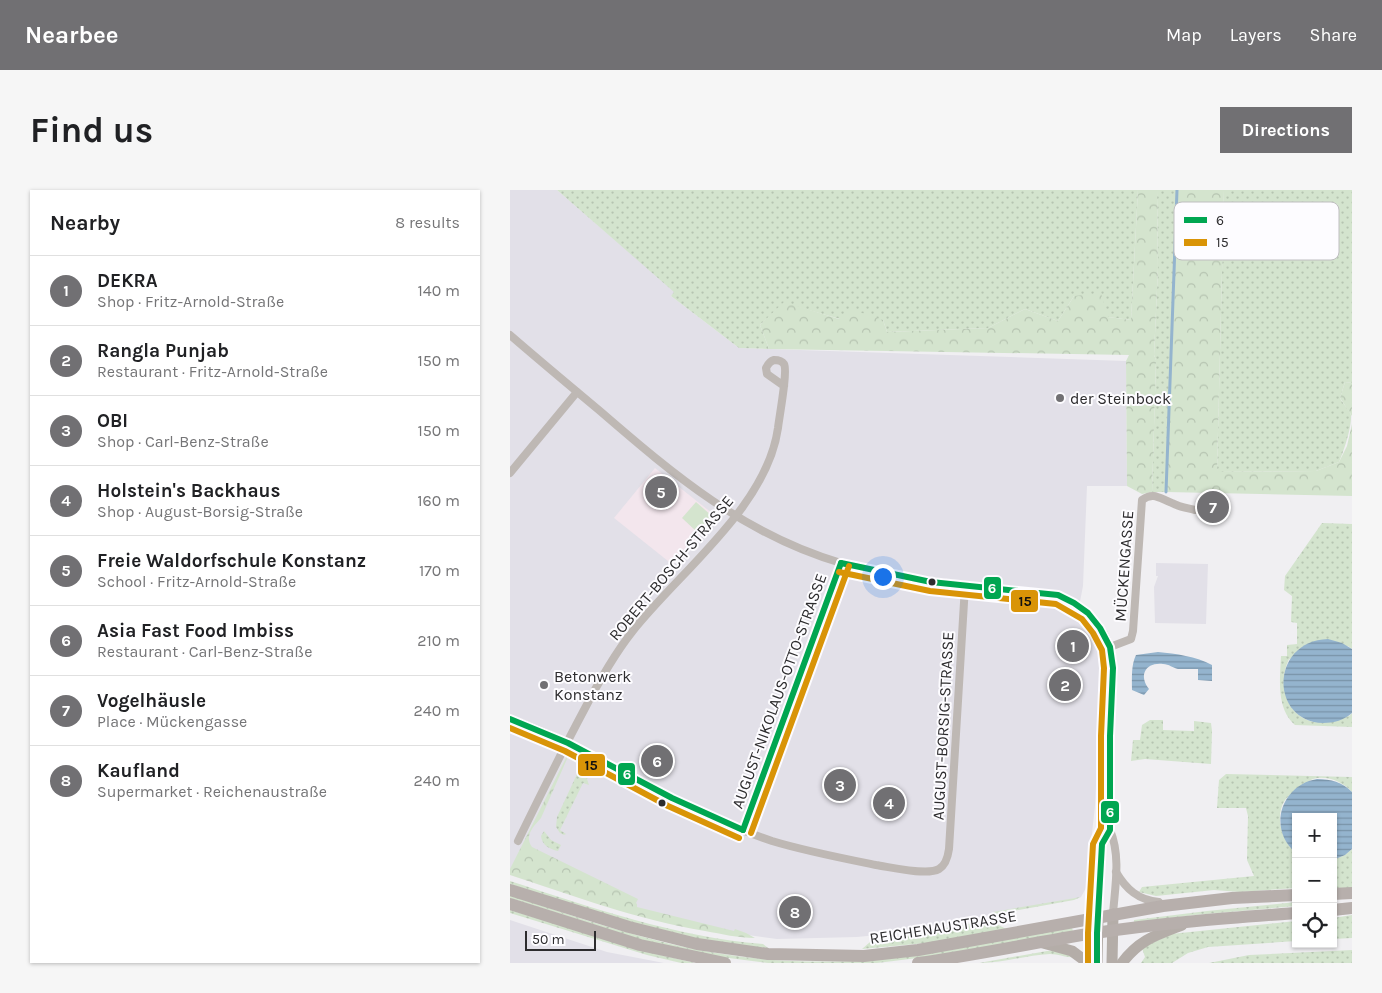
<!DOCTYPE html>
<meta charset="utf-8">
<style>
:root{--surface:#fff;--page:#f6f6f6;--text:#202124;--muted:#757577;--line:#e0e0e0;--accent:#717073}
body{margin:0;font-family:Karla,sans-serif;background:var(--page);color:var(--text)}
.controls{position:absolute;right:15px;bottom:15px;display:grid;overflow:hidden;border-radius:0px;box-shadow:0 1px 4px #0004}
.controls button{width:45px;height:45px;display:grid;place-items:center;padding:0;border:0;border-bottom:1px solid var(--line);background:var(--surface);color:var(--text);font:25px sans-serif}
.scale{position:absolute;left:15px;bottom:12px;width:71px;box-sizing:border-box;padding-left:5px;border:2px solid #2d2c2e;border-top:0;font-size:14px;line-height:18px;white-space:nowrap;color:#2d2c2e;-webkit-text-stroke:4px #fdfcff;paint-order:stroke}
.you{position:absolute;left:372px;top:386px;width:18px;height:18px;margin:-12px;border:4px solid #fff;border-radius:50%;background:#1a73e8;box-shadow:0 0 0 8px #1a73e833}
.badge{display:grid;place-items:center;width:32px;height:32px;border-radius:50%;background:var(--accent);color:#fff;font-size:16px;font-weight:700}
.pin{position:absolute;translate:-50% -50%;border:2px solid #fff;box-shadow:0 1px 5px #0006}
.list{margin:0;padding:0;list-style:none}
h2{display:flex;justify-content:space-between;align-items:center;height:65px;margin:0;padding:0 20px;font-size:21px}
h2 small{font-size:16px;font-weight:400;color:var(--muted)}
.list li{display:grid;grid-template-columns:32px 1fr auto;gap:15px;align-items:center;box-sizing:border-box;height:70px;padding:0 20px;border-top:1px solid var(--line)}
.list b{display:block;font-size:19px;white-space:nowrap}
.list p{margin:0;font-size:16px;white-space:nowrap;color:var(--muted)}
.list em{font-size:16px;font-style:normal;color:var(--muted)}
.icon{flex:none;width:28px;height:28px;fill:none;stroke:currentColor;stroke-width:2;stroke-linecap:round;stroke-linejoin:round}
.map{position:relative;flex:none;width:842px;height:773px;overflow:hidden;border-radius:0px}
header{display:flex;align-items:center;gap:30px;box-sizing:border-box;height:70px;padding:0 25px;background:var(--accent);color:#fff}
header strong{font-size:24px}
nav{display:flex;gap:28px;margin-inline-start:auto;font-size:18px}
.intro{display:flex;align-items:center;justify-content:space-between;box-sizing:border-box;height:120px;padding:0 30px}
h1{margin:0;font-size:35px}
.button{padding:12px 22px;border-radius:0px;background:var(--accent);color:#fff;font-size:18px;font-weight:700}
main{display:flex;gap:30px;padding:0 30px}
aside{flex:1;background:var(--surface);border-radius:0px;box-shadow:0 1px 4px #0004}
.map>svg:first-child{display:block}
.built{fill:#e2e0e8}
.education{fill:#f3e6ed}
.grass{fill:url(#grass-dots)}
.forest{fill:url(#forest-crowns)}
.park{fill:#d4e4ce}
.water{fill:url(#water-rules)}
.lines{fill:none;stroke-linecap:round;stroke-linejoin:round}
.stream{stroke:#94b4ce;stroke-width:3}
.street{stroke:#beb8b4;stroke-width:8}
.secondary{stroke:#b4ada8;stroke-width:11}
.primary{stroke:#b7afac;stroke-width:12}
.bus-1-casing{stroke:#fdfcff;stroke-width:10}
.bus-2-casing{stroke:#fdfcff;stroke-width:10}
.bus-1{stroke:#00a651;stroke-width:6}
.bus-2{stroke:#d99407;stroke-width:6}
.poi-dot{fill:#717073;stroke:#fdfcff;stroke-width:2}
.bus-dot{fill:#2d2c2e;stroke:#fdfcff;stroke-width:2}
.labels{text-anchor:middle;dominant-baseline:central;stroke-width:4;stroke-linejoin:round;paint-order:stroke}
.poi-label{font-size:16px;fill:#2d2c2e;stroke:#fdfcff;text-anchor:start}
.street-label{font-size:16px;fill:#2d2c2e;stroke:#fdfcff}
.key{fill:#fdfcff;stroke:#bfbec0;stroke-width:1}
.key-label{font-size:14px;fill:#2d2c2e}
.line-badge{stroke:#fdfcff;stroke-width:2}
.badge-label{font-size:14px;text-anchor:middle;font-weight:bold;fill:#fff}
.pale-badge-label{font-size:14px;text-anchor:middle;font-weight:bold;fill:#111}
</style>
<header>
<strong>Nearbee</strong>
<nav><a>Map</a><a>Layers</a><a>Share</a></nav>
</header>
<div class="intro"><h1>Find us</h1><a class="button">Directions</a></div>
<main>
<aside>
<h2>Nearby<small>8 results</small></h2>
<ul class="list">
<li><span class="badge">1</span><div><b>DEKRA</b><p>Shop · Fritz-Arnold-Straße</p></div><em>140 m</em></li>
<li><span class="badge">2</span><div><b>Rangla Punjab</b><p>Restaurant · Fritz-Arnold-Straße</p></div><em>150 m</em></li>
<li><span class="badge">3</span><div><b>OBI</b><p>Shop · Carl-Benz-Straße</p></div><em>150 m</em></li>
<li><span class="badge">4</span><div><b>Holstein's Backhaus</b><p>Shop · August-Borsig-Straße</p></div><em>160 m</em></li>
<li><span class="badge">5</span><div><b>Freie Waldorfschule Konstanz</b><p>School · Fritz-Arnold-Straße</p></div><em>170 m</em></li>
<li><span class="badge">6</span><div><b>Asia Fast Food Imbiss</b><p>Restaurant · Carl-Benz-Straße</p></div><em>210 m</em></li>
<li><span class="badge">7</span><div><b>Vogelhäusle</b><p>Place · Mückengasse</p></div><em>240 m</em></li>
<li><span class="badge">8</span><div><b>Kaufland</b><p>Supermarket · Reichenaustraße</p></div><em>240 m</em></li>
</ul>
</aside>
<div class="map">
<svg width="842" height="773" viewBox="0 0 842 773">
<defs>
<pattern id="grass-dots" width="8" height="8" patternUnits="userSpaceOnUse" patternTransform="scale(1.25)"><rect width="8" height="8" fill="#d4e4ce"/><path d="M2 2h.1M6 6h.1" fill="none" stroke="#b6c4b1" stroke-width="1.8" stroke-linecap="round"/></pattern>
<pattern id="forest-crowns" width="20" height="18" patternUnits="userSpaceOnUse" patternTransform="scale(1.25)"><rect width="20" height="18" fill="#d4e4ce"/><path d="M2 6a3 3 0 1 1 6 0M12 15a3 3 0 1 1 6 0" fill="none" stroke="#b6c4b1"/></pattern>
<pattern id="water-rules" width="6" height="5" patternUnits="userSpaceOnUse" patternTransform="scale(1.25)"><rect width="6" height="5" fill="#94b4ce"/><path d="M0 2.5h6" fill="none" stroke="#7993a8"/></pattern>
</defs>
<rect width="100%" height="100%" fill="#f0eff2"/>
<g class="built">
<polygon points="0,0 47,0 165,102 161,106 229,158 616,171 617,296 577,296 573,396 567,427 574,431 585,449 591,462 591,494 585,616 576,698 571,707 387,743 347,747 267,749 223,743 167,731 0,679"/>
<polygon points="646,373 698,374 696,434 645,433 644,397 648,386 646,386"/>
<polygon points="0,730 97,762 154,773 0,773"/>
</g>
<polygon class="education" points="145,278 207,327 163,375 104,328"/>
<g class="grass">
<polygon points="47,0 628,0 621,130 598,127 564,106 548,131 515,119 478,138 377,142 373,130 330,129 274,113 250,135 259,159 229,158 161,106 164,102"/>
<polygon points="647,0 667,0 656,302 642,302 646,170 644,165 648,78"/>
<path d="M 714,0 L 842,0 L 842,193 L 835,192 L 830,208 C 833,214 839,219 841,225 C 842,236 834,261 829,272 L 806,281 L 707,282 Z"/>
<path d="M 812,333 L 842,334 L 842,459 L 838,456 L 779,469 C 767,493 777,531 808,532 C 818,533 830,528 839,526 L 842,523 L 842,537 L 785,535 C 766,519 770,488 771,466 L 777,466 L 777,455 L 787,454 L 787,433 L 781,432 L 782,406 L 774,400 L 775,386 Z"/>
<polygon points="640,530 653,530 653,540 684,541 684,531 701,533 702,541 701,574 635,569 621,571 623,550 630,550 632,535"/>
<polygon points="76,576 82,577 77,589 79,595 73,593 50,640 56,644 54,645 50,643 46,637 47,627 68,582"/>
<path d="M 716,584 L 842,587 L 842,602 C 833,592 817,585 803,589 C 797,591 792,597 787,600 C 783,603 778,606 775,610 C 764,627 772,651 786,663 L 786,698 L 730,702 L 704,700 L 646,706 L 629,702 L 632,697 L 744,686 L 737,670 L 738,626 L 736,618 L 707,618 L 709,590 Z"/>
<path d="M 34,641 L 41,650 L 51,655 L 48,661 C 39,659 32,655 31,646 Z"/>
<polygon points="842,659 842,698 823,698 823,670 835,665"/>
<path d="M 0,691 C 83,718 166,747 253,754 L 258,758 C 171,753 83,721 0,694 Z"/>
<path d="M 0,705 C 70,728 140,753 213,764 C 262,772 311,773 361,770 L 562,737 L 563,742 L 432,765 L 367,773 L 258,773 L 211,767 L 138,752 L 0,708 Z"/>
<polygon points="571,707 564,710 487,724 483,722"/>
<polygon points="786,712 786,716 685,725 624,733 624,730 697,721"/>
<polygon points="0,720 138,762 185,773 171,773 137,765 0,723"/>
<polygon points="842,725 842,748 823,749 823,728"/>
<polygon points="479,730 496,739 427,752 352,759 360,752"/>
<polygon points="786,731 786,751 698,757 678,763 662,773 631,773 635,767 632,758 661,744"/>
<polygon points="842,760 842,773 699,773 739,765"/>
<path d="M 537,761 L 545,761 L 564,767 C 556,768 549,764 540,764 C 516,765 494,773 469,773 Z"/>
</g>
<g class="forest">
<polygon points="628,0 647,0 648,78 644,165 646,170 642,302 632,304 617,296 616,171 619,165 259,159 250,135 274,112 329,129 340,119 373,130 377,142 478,138 515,119 548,131 564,106 591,103 598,127 621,130"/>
<polygon points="667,0 714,0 707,282 806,281 829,272 837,256 842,234 842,306 656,302"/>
<polygon points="835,192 842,193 842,226 830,208"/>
<path d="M 58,564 L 57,569 L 31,628 C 23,637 14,646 22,657 L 128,709 L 126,713 L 127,714 L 127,717 L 224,741 L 225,739 L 236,743 L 245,748 C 228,748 212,744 195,741 C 128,730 64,706 0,685 L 0,679 Z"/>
</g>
<polygon class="park" points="186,312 202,326 187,342 172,328"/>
<g class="water">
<path d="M 818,449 L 832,453 L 842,459 L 842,523 C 834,530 824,533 813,533 C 759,531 760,451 818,449 Z"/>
<path d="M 648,462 C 666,464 686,466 702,475 L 702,491 L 688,490 L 688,479 C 682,479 675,479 668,479 C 663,478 659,474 653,474 C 636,472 628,485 639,499 L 634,505 L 622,500 C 622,488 621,475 626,465 Z"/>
<path d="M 807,589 C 821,589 832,592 842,602 L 842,659 L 835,665 L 823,670 L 823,627 L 786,627 L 786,663 C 757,639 771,595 807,589 Z"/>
</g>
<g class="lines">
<polyline class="stream" points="656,302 667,0"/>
<g class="street">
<path d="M 0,145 C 30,171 60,196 90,221 C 164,285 235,345 331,373 C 403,394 475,396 548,405 C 571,416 593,432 600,458 C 606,479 602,502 601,524 C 600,562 600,601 600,640 C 611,666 605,697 603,724"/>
<polyline points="0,283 67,202"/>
<path d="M 600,457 L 621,449 L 623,441 L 632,310 C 644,301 650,309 662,313 C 669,317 677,318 685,320"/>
<path d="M 0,529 C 54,547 103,578 154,604 C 187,621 226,639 262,651 C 295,661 331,668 366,675 C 380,677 417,686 429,679 C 436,675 438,666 439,659 L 455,396"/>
<polyline points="233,640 331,373"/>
<path d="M 8,651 C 29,608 50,565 73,522 C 87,495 103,466 122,442 C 169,382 257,317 268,238 C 269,228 278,181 274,174 C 272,171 268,170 264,170 C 260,171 258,174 256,178 L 257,184 L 274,196"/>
<path d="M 606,682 C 616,699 628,710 649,712 L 652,715"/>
<polyline points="588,727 592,654 600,640"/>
</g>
<g class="secondary">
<polyline points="533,753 562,761 578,773"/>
<polyline points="587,773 588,727"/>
<polyline points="602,773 603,724"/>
<path d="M 612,773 C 629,750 646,745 672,735"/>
</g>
<g class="primary">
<polyline points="0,700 119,737 187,754 258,764 354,766 408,760 653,716 722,708 786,705"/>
<polyline points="823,704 842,703"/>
<polyline points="0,714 130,755 215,773"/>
<polyline points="823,720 842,718"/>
<path d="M 408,773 C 467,765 526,752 585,743 C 651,733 719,728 786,723"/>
</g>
<defs>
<g id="bus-1">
<polyline points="331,373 421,392 548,405 564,413 578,423 590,438 600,457 603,478 600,546 600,640 592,654 587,743 587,773"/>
<polyline points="0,529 58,553 162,608 233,640"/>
<polyline points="233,640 331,373"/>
</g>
<g id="bus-2">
<polyline points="329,382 420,401 546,414 572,429 583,443 592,460 594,478 591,546 591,638 583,654 578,743 578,773"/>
<polyline points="0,538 55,561 158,616 229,648"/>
<polyline points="241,643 339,376"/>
</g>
</defs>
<use href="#bus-1" class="bus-1-casing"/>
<use href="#bus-2" class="bus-2-casing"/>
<use href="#bus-1" class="bus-1"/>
<use href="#bus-2" class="bus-2"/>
</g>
<g class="poi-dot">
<circle cx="550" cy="208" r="5"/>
<circle cx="34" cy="495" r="5"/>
</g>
<g class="bus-dot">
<circle cx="422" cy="392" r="4.5"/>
<circle cx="152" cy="613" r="4.5"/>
</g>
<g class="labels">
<g class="poi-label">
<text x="560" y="208">der Steinbock</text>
<text x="44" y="486">Betonwerk<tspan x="44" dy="18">Konstanz</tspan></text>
</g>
<g class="street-label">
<text transform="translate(614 376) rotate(-86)">MÜCKENGASSE</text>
<text transform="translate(161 378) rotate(-50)">ROBERT-BOSCH-STRASSE</text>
<text transform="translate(269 501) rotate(-70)">AUGUST-NIKOLAUS-OTTO-STRASSE</text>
<text transform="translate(433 536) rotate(-87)">AUGUST-BORSIG-STRASSE</text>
<text transform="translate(433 737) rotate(-9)">REICHENAUSTRASSE</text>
</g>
</g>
<rect x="664" y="12" width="165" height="58" rx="8" class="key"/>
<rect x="674" y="27" width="23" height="6" fill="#00a651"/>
<rect x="674" y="49" width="23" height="7" fill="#d99407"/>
<g class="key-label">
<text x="706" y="35">6</text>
<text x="706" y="57">15</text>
</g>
<g class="line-badge">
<rect x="473" y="386" width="19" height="24" rx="5" fill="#00a651"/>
<rect x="500" y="399" width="29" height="24" rx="5" fill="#d99407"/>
<rect x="67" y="563" width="29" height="24" rx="5" fill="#d99407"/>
<rect x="107" y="572" width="19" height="24" rx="5" fill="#00a651"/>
<rect x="590" y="610" width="20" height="24" rx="5" fill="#00a651"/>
</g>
<g class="badge-label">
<text x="482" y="403">6</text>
<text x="117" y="589">6</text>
<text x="600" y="627">6</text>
</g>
<g class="pale-badge-label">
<text x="515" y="416">15</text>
<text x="81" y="580">15</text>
</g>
</svg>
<div class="controls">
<button>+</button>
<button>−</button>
<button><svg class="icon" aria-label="locate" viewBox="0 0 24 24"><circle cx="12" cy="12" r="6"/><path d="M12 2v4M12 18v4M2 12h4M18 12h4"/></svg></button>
</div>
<div class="scale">50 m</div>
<div class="you"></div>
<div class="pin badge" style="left:563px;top:456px">1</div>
<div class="pin badge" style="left:555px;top:495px">2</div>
<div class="pin badge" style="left:330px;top:595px">3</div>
<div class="pin badge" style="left:379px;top:613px">4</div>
<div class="pin badge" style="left:151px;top:302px">5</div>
<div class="pin badge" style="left:147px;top:571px">6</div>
<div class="pin badge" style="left:703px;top:317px">7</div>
<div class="pin badge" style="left:285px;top:722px">8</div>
</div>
</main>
